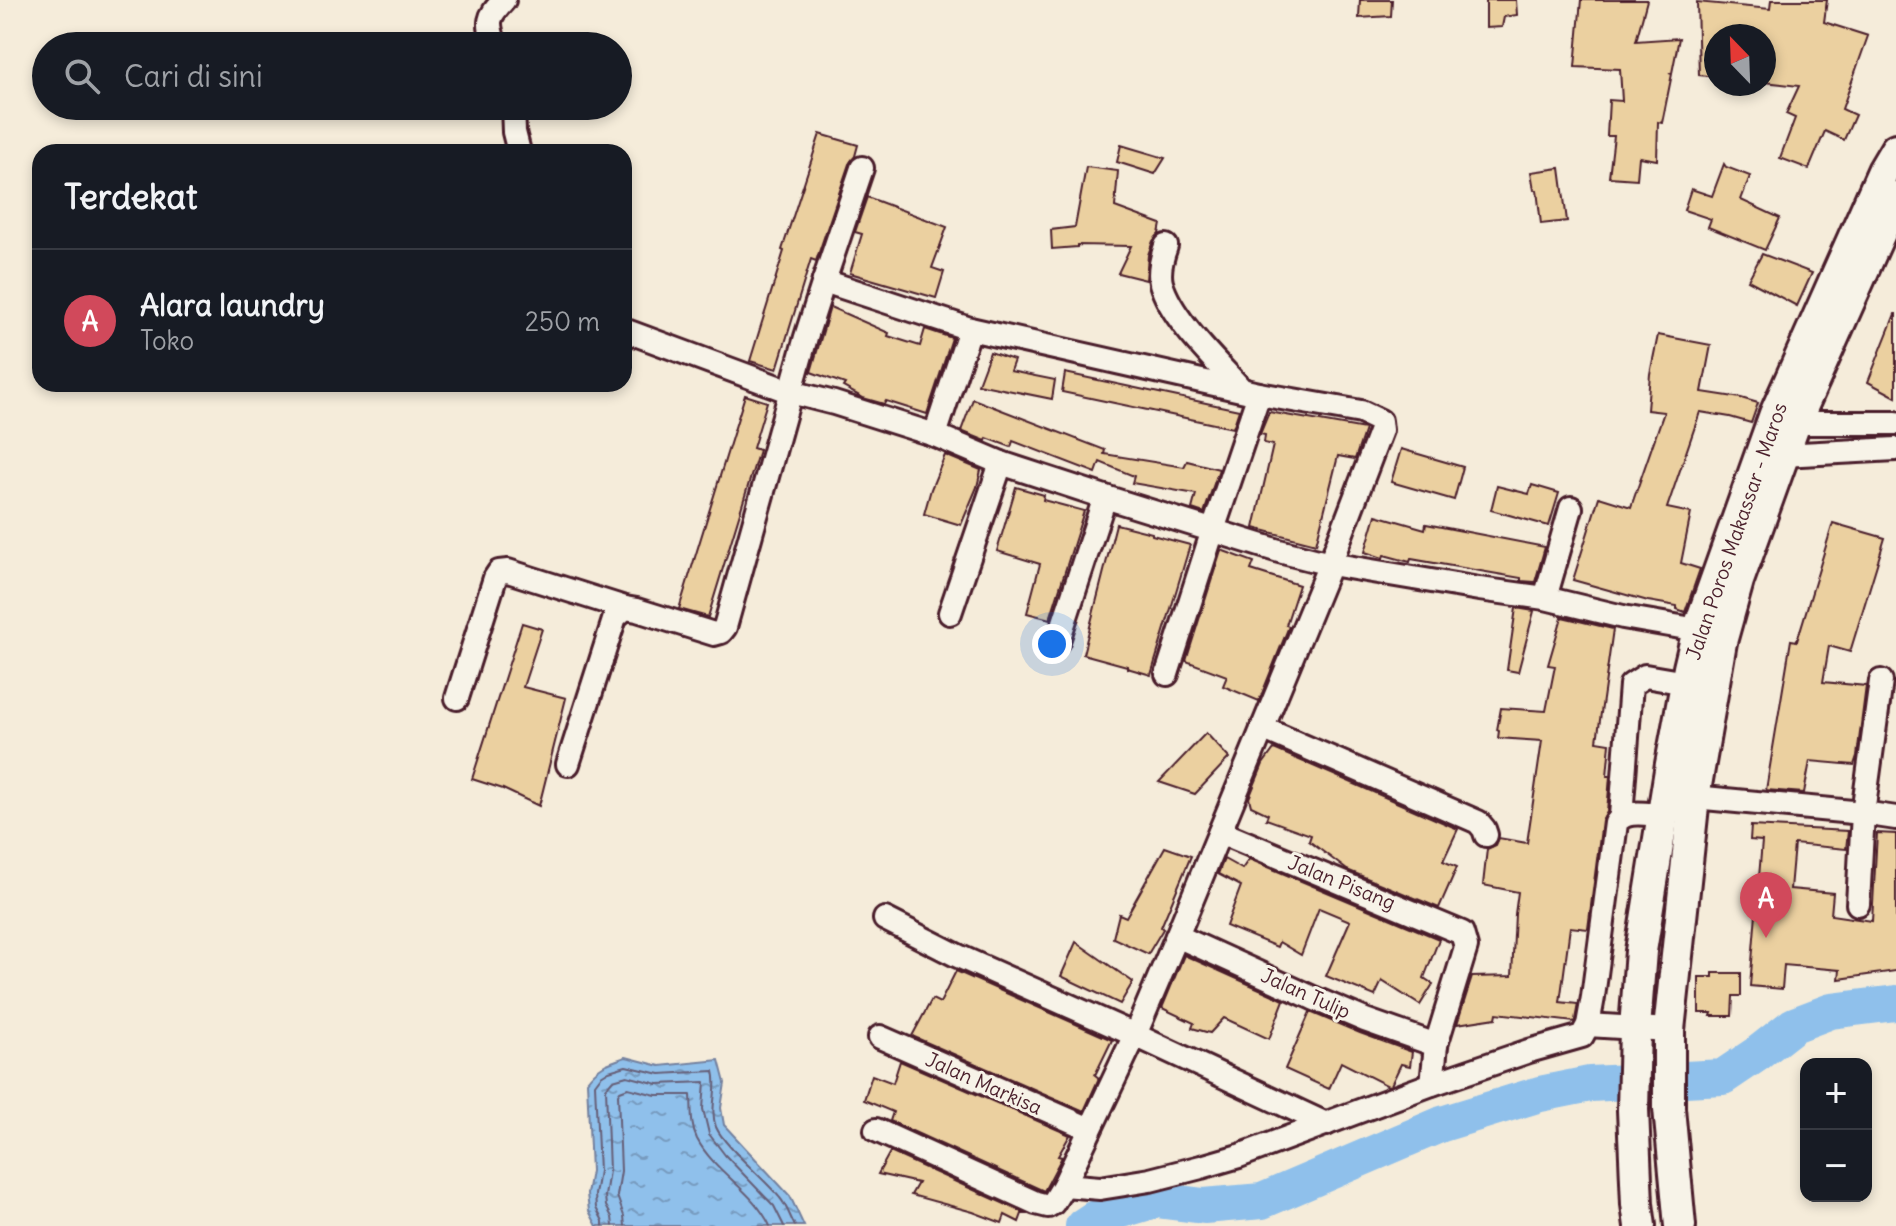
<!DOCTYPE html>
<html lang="id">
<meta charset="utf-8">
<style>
:root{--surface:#171b24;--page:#242831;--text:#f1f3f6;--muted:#9ea1a6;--line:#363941;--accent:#d1495b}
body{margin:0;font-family:Delius,sans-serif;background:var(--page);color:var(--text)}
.controls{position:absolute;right:24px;bottom:24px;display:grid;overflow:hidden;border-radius:16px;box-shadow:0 4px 12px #0003}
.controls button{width:72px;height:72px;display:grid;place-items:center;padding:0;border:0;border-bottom:2px solid var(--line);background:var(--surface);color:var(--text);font:40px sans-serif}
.compass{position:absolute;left:1704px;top:24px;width:72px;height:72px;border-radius:50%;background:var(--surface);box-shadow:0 4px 12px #0003;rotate:337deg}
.you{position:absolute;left:1052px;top:644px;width:28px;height:28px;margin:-20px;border:6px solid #fff;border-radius:50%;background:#1a73e8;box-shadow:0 0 0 12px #1a73e833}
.badge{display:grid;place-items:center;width:52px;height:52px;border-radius:50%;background:var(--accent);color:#fff;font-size:26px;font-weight:700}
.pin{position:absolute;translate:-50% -66px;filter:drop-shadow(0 2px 4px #0008)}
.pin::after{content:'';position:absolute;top:42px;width:28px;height:24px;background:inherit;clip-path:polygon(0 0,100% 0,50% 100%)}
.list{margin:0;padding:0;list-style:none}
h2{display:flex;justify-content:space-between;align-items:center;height:104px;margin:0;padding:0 32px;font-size:34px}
h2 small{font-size:26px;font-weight:400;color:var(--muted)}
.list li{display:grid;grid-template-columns:52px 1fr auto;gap:24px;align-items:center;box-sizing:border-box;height:144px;padding:0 32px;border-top:2px solid var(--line)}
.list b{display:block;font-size:30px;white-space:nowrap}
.list p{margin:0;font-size:26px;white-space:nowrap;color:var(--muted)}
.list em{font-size:26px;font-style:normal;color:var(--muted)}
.icon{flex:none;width:44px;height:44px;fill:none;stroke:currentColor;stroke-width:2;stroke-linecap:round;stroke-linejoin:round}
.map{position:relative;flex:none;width:1896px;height:1226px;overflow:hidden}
.search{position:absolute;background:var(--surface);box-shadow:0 4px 12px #0003;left:32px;top:32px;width:600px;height:88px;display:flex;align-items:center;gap:20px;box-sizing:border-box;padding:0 28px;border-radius:44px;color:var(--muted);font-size:30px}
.panel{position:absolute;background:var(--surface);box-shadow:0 4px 12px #0003;left:32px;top:144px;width:600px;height:248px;border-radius:24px}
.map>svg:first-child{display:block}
.water{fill:url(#water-ripples);stroke:#73809e;stroke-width:2}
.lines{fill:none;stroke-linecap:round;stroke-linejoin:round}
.shore{stroke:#665f78;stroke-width:2}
.river{stroke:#8fc0eb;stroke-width:36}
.building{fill:#ebd0a0;stroke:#4a1f2b;stroke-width:2}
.minor-casing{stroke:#4a1f2b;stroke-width:28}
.highway-casing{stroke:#4a1f2b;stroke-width:36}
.minor{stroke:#f7f3e8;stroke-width:22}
.highway{stroke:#f7f3e8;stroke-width:30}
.labels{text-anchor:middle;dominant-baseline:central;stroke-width:6;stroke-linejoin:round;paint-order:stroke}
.street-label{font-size:20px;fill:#4a1f2b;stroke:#f7f3e8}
</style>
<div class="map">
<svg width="1896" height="1226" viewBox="0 0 1896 1226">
<defs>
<pattern id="water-ripples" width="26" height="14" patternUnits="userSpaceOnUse" patternTransform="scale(2)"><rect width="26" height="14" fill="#8fc0eb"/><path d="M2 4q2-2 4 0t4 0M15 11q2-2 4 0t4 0" fill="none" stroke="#779bbf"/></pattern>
</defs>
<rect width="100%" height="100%" fill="#f5ecda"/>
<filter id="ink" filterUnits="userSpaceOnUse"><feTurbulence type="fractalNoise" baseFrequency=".0125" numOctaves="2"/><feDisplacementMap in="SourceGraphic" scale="16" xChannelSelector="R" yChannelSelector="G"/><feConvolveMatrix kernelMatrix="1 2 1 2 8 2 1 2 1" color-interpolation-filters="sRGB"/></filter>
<g filter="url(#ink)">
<path class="water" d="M 626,1057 L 660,1066 L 719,1060 L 725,1083 L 721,1108 L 724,1125 L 790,1196 L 804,1226 L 597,1226 L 589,1211 L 587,1194 L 591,1171 L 587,1081 C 599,1065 608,1063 626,1057 Z"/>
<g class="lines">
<g class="shore">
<path d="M 603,1226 L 603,1221 L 596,1208 L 595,1195 L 599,1171 L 595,1084 L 601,1076 L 609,1071 L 626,1066 L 660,1074 L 714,1071 C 719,1089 709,1108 716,1127 C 724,1146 765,1179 780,1198 C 787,1206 790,1217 795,1226"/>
<polyline points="613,1226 612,1217 606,1206 605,1196 609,1171 606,1088 613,1080 627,1076 658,1084 705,1082 703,1109 709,1134 725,1155 774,1206 784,1226"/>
<path d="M 625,1226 L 624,1216 L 617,1196 L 621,1171 L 618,1094 L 620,1091 L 628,1088 L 656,1095 L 691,1095 C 692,1109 690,1125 697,1139 C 715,1173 754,1191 770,1226"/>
</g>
<polyline class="river" points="1083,1226 1095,1218 1156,1200 1204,1206 1262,1201 1442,1124 1540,1094 1590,1084 1723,1077 1757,1054 1794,1025 1831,1011 1896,1003"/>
</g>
<g class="building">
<polygon points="1360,0 1392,0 1391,16 1359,18"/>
<polygon points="1486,0 1516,0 1517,15 1504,17 1502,27 1486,28"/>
<polygon points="1581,0 1647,0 1636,41 1679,38 1672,73 1669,73 1672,74 1662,123 1658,122 1657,160 1639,157 1637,179 1609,177 1614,136 1607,136 1609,100 1622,101 1620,69 1575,67"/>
<polygon points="1771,0 1827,0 1824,22 1868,36 1842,109 1855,115 1844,140 1825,131 1809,169 1780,158 1795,118 1786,114 1799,86 1764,82 1764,36 1716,36 1716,77 1699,75 1697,2 1770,9"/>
<polygon points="820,134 858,145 855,156 849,164 816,261 811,259 777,369 750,361 784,251 782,250"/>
<polygon points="1121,145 1165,158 1155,174 1117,162"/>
<polygon points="1724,164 1726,167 1750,176 1741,200 1780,218 1765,250 1708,227 1711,219 1684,210 1691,189 1712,196"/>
<polygon points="1086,167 1118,171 1115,207 1161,224 1159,234 1153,241 1148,255 1146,280 1118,273 1131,246 1077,245 1077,247 1052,249 1051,230 1075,227"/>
<polygon points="1560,168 1567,221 1541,224 1537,190 1534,190 1531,172"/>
<polygon points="867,197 947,227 932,268 944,272 936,298 850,273 862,234 855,232"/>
<polygon points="1762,254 1812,273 1797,306 1748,280"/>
<polygon points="830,307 889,333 888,336 920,346 925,329 952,338 927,414 886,401 884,404 863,398 843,387 845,384 811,372"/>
<polygon points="1895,314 1896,314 1896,397 1868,382"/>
<polygon points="1658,335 1711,345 1702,392 1741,398 1758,403 1751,423 1730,417 1700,412 1667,508 1691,513 1681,563 1700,569 1685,612 1677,609 1677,606 1648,601 1573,580 1599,497 1631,507 1633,501 1664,412 1647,410 1650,374"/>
<polygon points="990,352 1014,360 1010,371 1055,380 1052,399 978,384"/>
<polygon points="1065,373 1239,410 1233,428 1062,392"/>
<polygon points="745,395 767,402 753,448 759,450 708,617 679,609"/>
<polygon points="973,399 1105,450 1104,454 1184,467 1187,461 1219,469 1204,513 1192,509 1196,494 1132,483 1134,476 1100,462 1096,473 1013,441 1011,447 987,438 986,441 961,431"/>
<polygon points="1269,412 1365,429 1355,459 1338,456 1316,544 1254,528 1273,445 1264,443 1265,435 1260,434"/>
<polygon points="1401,449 1463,467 1454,500 1391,482"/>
<polygon points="945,455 981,470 977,487 961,525 924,514 931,489"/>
<polygon points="1532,485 1559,493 1549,526 1491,510 1497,486 1529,494"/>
<polygon points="1016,487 1044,495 1043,500 1084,511 1050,619 1027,613 1040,564 997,551"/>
<polygon points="1376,515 1425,529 1426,524 1545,547 1535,582 1521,581 1521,578 1411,559 1410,562 1384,555 1383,558 1365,552"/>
<polygon points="1833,523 1885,538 1850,652 1829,646 1823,682 1866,686 1857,756 1854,765 1810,761 1804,793 1766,790 1791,640 1797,641"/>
<polygon points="1116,524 1152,533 1152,535 1190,545 1151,675 1127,668 1127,666 1083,654"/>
<polygon points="1221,550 1254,562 1251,570 1299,585 1286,625 1289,626 1259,701 1223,686 1227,676 1186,661"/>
<polygon points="1516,608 1534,611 1518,672 1507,670"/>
<polygon points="1562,617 1613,629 1597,741 1610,743 1607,776 1610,776 1607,812 1602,821 1588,929 1570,927 1560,1002 1578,1004 1575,1020 1574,1022 1497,1013 1496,1018 1457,1024 1472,977 1512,976 1515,914 1518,892 1483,885 1487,849 1496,845 1499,838 1527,843 1542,741 1498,738 1499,731 1497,730 1501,708 1546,711 1555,666 1548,665"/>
<polygon points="522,623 542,629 523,687 566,698 539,806 503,789 472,779"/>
<polygon points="1206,733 1229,758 1195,794 1159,782"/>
<polygon points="1274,749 1458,829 1443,861 1457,867 1439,908 1347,870 1309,841 1311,835 1266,819 1268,814 1251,806 1249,798 1263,764"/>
<polygon points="1751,826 1848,831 1846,849 1794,844 1790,889 1833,893 1831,915 1872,921 1877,833 1896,834 1896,971 1839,979 1840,970 1784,965 1782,989 1750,986 1762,841 1750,840"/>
<polygon points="1165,847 1191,856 1161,927 1163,929 1148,954 1113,938 1119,914 1126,917"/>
<polygon points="1224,859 1242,869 1249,859 1439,939 1424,978 1433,984 1420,1005 1382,981 1375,996 1326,976 1350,921 1319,908 1301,955 1279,942 1277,947 1226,926 1241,886 1218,874"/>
<polygon points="1076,942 1133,982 1120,1004 1061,976"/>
<polygon points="1184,955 1284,1000 1269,1039 1224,1018 1210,1033 1192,1028 1194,1023 1162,1008"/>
<polygon points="956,971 1112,1040 1095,1075 1099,1078 1084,1111 912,1036 932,999 940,1003"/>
<polygon points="1713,973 1741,973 1741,996 1733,996 1732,1016 1711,1016 1712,1013 1699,1013 1699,977 1713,977"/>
<polygon points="1310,1012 1360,1033 1412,1052 1410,1066 1401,1064 1391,1085 1388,1086 1341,1062 1329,1089 1285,1069"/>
<polygon points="900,1061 1070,1135 1058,1156 1062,1157 1044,1191 890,1121 893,1112 864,1100 872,1075 893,1083"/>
<polygon points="890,1152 1027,1214 1022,1214 1019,1222 1005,1215 1002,1223 973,1212 911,1195 918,1183 878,1174"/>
</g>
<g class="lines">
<defs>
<g id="minor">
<path d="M 495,46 C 488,22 486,19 504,0"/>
<polyline points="513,106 514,132 519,152"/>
<path d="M 1166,246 C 1162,257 1158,270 1161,283 C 1171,319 1216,361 1241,389"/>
<polyline points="824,281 862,168"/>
<polyline points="624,330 791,392 834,403 935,435 1001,463 1105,497 1279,551 1330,564 1479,589 1545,598 1623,617 1698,630"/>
<polyline points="1795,423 1896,423"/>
<polyline points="935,435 970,329"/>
<polyline points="1782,455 1896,449"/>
<polyline points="1545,598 1571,508"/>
<polyline points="950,613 1001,463"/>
<polyline points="1058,641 1105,497"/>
<polyline points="1167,674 1213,530 1259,394"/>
<polyline points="457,698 495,578 499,572 508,571 625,608"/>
<polyline points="1262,728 1478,822 1484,829 1486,835"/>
<polyline points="568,764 615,617 625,608 637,610 714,634 721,632 725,627 806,337 824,281 970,329 1259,394 1361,412 1380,421 1381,430 1330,564 1177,936 1135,1035 1064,1185 1053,1203 1048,1206 1036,1203 876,1130"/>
<polyline points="1694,797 1863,813 1896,818"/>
<polyline points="1621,816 1631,685 1645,676 1686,683"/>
<polyline points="1220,832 1462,933 1466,947 1436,1045 1432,1084"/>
<polyline points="1858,904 1863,813 1881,681"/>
<polyline points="885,919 958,956 1135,1035 1326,1124"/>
<polyline points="1177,936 1313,998 1365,1020 1436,1045"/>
<polyline points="1588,1025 1669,1030"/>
<polyline points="880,1037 1090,1129"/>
<path d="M 1064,1185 L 1100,1188 L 1150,1180 L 1201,1167 L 1239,1156 L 1432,1084 L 1529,1051 L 1582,1036 L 1588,1025 L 1593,997 L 1616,823 C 1626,808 1648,815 1664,815"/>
</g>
<g id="highway">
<polyline points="1640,1226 1637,1204 1633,1110 1635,1028 1641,951 1671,764 1689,668 1698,630 1775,414 1883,171 1896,149"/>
<polyline points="1680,1226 1669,1108 1669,1030 1694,797 1721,642 1738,581 1795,423 1896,197"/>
</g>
</defs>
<use href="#minor" class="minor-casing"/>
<use href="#highway" class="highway-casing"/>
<use href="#minor" class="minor"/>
<use href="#highway" class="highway"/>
</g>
</g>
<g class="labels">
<g class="street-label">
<text transform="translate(1736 531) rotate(-71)">Jalan Poros Makassar - Maros</text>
<text transform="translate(1342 882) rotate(22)">Jalan Pisang</text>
<text transform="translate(1306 993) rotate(24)">Jalan Tulip</text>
<text transform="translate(984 1083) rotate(24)">Jalan Markisa</text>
</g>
</g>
</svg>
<div class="controls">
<button>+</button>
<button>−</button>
</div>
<svg class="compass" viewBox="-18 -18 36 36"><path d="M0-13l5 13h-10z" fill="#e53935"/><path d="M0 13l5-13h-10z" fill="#9ea1a6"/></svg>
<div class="you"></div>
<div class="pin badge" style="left:1766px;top:938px">A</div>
<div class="search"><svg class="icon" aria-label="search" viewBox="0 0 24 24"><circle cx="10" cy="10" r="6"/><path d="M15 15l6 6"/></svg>Cari di sini</div>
<section class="panel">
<h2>Terdekat<small></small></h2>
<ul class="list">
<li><span class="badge">A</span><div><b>Alara laundry</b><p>Toko</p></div><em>250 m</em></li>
</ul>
</section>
</div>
